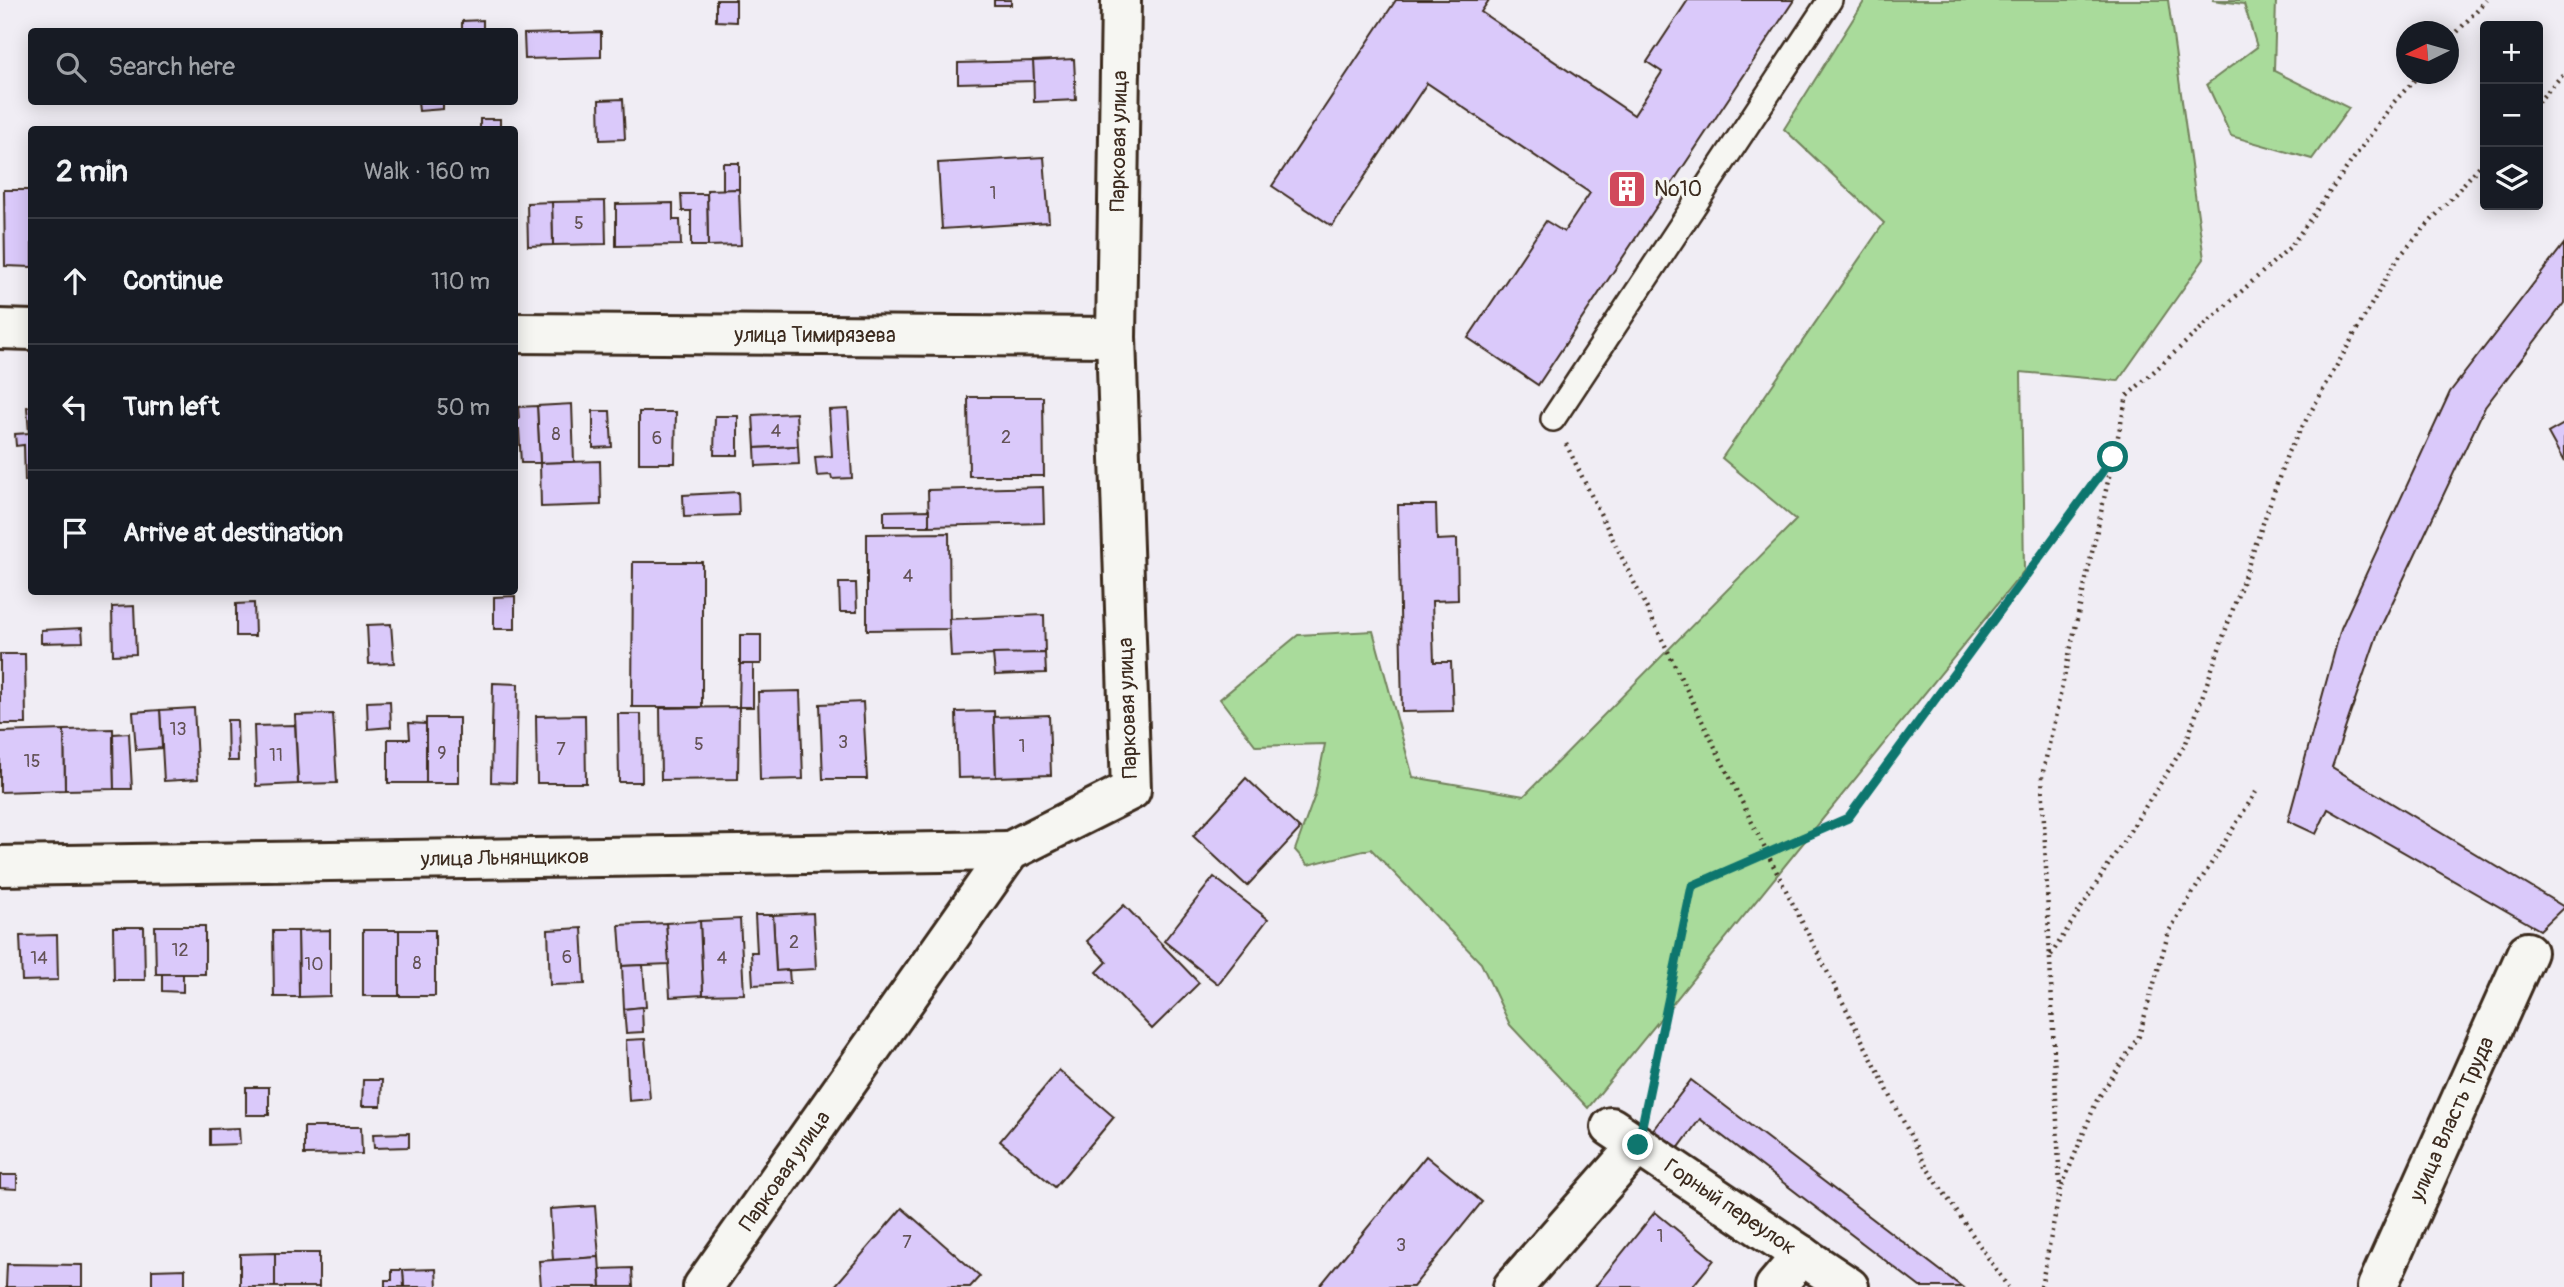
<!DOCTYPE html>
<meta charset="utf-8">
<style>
:root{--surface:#171b24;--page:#20242c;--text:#f1f3f6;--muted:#9ea1a6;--line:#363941}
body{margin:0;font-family:Pangolin,sans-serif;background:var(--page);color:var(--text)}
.controls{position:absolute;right:21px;top:21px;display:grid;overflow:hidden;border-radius:7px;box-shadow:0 4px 18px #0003}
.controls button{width:63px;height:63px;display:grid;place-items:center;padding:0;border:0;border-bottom:2px solid var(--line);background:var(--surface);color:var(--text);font:35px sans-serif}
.compass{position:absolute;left:2396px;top:21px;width:63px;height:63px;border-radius:50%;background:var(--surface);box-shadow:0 4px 18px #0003;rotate:265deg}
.stop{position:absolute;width:21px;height:21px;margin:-16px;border:5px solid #0f766e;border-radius:50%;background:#fff}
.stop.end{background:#0f766e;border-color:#fff;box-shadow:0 2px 7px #0008}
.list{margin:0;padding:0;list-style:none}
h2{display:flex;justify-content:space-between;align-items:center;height:91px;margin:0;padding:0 28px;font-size:30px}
h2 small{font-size:23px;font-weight:400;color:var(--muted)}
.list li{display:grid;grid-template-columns:46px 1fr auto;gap:21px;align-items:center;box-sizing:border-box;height:126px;padding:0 28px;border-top:2px solid var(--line)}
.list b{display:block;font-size:26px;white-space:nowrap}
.list em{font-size:23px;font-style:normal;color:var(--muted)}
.icon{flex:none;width:38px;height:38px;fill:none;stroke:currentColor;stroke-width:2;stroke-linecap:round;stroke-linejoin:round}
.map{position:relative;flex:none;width:2564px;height:1287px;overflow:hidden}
.search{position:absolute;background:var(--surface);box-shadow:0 4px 18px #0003;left:28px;top:28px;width:490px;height:77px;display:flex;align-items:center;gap:18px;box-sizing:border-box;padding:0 24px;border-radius:7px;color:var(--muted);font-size:26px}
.panel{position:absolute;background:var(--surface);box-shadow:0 4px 18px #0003;left:28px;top:126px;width:490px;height:469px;border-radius:7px}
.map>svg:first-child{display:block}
.green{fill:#a9db9b;stroke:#72825c;stroke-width:2}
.building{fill:#dac9fa;stroke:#3b2a1e;stroke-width:2}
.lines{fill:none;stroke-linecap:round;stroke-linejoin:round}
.service-casing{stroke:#3b2a1e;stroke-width:28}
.minor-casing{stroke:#3b2a1e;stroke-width:44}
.path{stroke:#3b2a1e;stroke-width:4.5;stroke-dasharray:2 5;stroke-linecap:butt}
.service{stroke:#f6f6f2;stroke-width:23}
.minor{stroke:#f6f6f2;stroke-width:38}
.route{stroke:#0f766e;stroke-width:9}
.labels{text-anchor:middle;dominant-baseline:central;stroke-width:6;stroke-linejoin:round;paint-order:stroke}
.number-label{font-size:18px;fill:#635255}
.street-label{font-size:21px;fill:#3b2a1e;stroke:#f6f6f2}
.poi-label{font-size:21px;fill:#3b2a1e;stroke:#f6f6f2;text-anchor:start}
</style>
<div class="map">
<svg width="2564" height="1287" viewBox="0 0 2564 1287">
<rect width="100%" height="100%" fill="#f0edf4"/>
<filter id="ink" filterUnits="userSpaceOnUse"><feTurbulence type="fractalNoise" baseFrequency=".0143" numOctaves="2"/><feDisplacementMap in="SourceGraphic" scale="14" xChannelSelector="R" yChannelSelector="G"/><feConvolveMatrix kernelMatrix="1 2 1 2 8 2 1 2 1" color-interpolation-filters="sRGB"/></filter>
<g filter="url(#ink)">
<g class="green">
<polygon points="1865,0 2168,0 2204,259 2118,381 2021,372 2024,571 1588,1108 1510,1025 1481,963 1371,849 1308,865 1295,850 1315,795 1325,744 1256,746 1220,699 1298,635 1373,631 1413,777 1524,796 1796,520 1722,458 1884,223 1784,129"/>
<polygon points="2212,0 2276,0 2274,71 2349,108 2312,159 2231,136 2207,84 2257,47 2244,4"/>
</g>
<g class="building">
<polygon points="716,0 736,0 736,22 716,21"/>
<rect x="994" y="0" width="17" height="5"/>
<polygon points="1396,0 1489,0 1481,12 1634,115 1662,72 1647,62 1688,0 1794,0 1538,385 1468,338 1546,221 1564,232 1590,193 1427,83 1332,226 1272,186"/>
<polygon points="483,20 483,32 462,32 462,21"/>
<polygon points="601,32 601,57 525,59 524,34"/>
<polygon points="1074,59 1076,100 1034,102 1033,61"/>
<polygon points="1033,61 1034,81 958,83 958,63"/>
<polygon points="623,99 625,139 600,140 599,100"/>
<polygon points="418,102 443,102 443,109 419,111"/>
<rect x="480" y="119" width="20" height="11"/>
<polygon points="1044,157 1049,222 942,229 938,163"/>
<polygon points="723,163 739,163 739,189 723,190"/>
<polygon points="739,189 741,245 708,246 707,190"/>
<polygon points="4,190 32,190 32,267 5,266"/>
<polygon points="681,194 707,194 708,246 691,246 691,211 682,211"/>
<polygon points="605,201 606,244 553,245 552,202"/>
<polygon points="552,202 553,245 528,246 527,203"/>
<polygon points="673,203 673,220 680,220 681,245 616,246 616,204"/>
<polygon points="2564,244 2564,303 2485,407 2378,633 2332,767 2564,907 2540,930 2328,809 2316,834 2288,821 2341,628 2450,392"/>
<polygon points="968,397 1043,397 1044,476 969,476"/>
<polygon points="572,404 574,462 540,463 537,406"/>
<polygon points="32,406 32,481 25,481 24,445 16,446 15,434 29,433 27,407"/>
<polygon points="537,406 540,463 521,463 519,429 514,429 514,420 519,419 518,407"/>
<polygon points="848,409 852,478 832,479 831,475 817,476 815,457 832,456 829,410"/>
<polygon points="593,411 610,411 612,447 593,448"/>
<polygon points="639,412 676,412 675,463 639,463"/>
<polygon points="796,413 798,446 755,448 753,415"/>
<polygon points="715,416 738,416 738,455 714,455"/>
<polygon points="2564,424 2564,462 2548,433"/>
<polygon points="798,446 799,464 756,466 755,448"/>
<polygon points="600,461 601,505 541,507 540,463"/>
<polygon points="1043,487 1044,523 929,526 928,490"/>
<polygon points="738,492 739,515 684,517 683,495"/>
<polygon points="1398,505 1436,505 1437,540 1457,539 1458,600 1432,601 1434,662 1451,662 1453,711 1402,712"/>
<polygon points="929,510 929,526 884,526 884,511"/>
<polygon points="949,533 950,629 867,630 867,534"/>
<polygon points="633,562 702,562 702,707 632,707"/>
<polygon points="839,583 856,583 857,612 840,612"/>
<polygon points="515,596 515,629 494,629 494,597"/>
<polygon points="254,603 255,636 236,636 236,604"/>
<polygon points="134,606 136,654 113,655 112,607"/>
<polygon points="1044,615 1045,653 951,657 949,619"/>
<polygon points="391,624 394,663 369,664 367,625"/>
<polygon points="82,628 83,642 41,643 41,630"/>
<rect x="740" y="635" width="21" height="29"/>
<polygon points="1045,653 1046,673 995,675 993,654"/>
<polygon points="0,654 25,654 26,724 0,724"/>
<polygon points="740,664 753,664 753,707 739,707"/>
<polygon points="493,683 518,684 516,783 491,782"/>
<polygon points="800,691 803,779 760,780 758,692"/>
<polygon points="390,701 391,727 368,729 367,702"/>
<polygon points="863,702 867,779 823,779 820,704"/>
<polygon points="739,707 738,779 661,780 660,708"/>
<polygon points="194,708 198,779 164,781 160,710"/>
<polygon points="160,710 162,748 136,750 133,712"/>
<polygon points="994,711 996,777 958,778 956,712"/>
<polygon points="333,714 337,783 298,784 295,715"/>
<polygon points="618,714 641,714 642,782 619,782"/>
<polygon points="585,715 586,783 537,783 536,716"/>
<polygon points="1049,715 1051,775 996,777 994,717"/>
<rect x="426" y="718" width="33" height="65"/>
<polygon points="227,720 237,720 238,761 228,761"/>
<polygon points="409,723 426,724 426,783 388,783 388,739 410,739"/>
<polygon points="295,725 298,784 256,786 254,726"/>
<polygon points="113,729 114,789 65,790 64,730"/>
<polygon points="64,730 65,790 0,792 0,732"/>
<polygon points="129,733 132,789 114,789 113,734"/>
<polygon points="1246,778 1300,829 1247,886 1193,836"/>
<polygon points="1214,877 1268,919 1218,984 1164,941"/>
<polygon points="1124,905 1199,983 1152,1029 1097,972 1107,962 1087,941"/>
<polygon points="813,913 816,969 776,971 773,915"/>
<polygon points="755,915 773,915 776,971 789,970 790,983 753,985 751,952 757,952"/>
<polygon points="740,919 744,994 703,995 700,921"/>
<polygon points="700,921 703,995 670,997 666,923"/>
<polygon points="666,923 669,964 622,966 619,925"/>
<polygon points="155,926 205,926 205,974 156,974"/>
<polygon points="113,927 144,927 145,980 114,980"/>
<polygon points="582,928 585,984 550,985 548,930"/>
<polygon points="330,930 330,996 299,997 298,931"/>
<rect x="363" y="930" width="36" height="66"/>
<rect x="399" y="930" width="36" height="66"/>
<polygon points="273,931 298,931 299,997 274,997"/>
<polygon points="57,935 58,980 22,981 20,936"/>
<polygon points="643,965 646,1007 624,1009 622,966"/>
<polygon points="162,974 183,974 183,992 162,991"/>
<polygon points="642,1007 643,1032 626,1033 624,1009"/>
<polygon points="645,1039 650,1099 629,1101 626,1040"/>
<polygon points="1059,1070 1114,1117 1055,1187 1000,1141"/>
<polygon points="363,1080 382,1080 381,1106 362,1106"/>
<polygon points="1691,1080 1962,1287 1920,1287 1700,1119 1677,1150 1652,1131"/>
<rect x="246" y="1087" width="23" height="28"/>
<polygon points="304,1127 361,1127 362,1154 304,1155"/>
<polygon points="239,1128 240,1144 210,1145 210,1129"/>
<polygon points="409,1133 409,1147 374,1148 373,1134"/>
<polygon points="1426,1156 1482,1202 1413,1287 1319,1287"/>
<polygon points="0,1175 17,1175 17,1189 0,1188"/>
<polygon points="595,1206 599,1257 553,1260 550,1209"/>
<polygon points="902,1208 980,1276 970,1287 834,1287"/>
<polygon points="1655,1212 1714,1260 1692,1287 1595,1287"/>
<rect x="275" y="1253" width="44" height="34"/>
<polygon points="275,1253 275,1287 240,1287 240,1254"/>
<polygon points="599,1257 601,1287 541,1287 539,1261"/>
<polygon points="7,1264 82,1265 82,1287 6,1287"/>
<polygon points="632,1268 633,1287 601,1287 600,1269"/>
<polygon points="185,1269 185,1287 152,1287 152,1270"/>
<polygon points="436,1269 437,1287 404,1287 403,1270"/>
<polygon points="392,1270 403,1270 404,1287 385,1287 385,1280 392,1280"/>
</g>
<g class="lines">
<defs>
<polyline id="service" points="1553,419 1830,0"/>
<g id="minor">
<polyline points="0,329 32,330"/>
<polyline points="514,333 1116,337"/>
<polyline points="0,866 1010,851"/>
<polyline points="1611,1127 1849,1287"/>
<polyline points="703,1287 1010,851 1131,790 1116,337 1121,0"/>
<polyline points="1513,1287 1638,1145"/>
<polyline points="1775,1287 1802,1255"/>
<polyline points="2377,1287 2527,952"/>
</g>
</defs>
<use href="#service" class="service-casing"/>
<use href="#minor" class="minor-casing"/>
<g class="path">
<polyline points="2448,42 2486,0"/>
<polyline points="2538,102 2564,73"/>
<polyline points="1566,444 1767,853 1927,1168 2008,1287"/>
<polyline points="2051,955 2186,743 2288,452 2397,259 2485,160"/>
<polyline points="1647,1103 1692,885 1848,818 2110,461"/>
<polyline points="2062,1186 2097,1100 2139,1036 2169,931 2256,792"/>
<polyline points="2041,1287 2060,1190 2042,776 2127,396 2291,246 2394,102 2420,74"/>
</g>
<use href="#service" class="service"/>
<use href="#minor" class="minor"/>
</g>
</g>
<g class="lines" filter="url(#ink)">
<polyline class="route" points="1638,1145 1692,886 1848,818 2113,457"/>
</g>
<defs>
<symbol id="building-square" viewBox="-11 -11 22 22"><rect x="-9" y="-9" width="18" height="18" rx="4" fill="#d1495b" stroke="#f6f6f2"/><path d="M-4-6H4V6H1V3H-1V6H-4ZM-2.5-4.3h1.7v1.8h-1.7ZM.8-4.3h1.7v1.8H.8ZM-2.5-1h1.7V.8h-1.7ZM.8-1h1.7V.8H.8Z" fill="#fff"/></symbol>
</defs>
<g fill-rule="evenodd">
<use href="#building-square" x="1605" y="167" width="44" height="44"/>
</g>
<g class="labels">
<g class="number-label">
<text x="993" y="193">1</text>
<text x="579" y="223">5</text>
<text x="776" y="431">4</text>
<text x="556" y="434">8</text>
<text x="1006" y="437">2</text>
<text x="657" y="438">6</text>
<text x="908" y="576">4</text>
<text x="178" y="729">13</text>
<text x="843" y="742">3</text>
<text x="699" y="744">5</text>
<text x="1022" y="746">1</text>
<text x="561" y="749">7</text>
<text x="442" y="753">9</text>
<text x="276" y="755">11</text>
<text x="32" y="761">15</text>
<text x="794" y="942">2</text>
<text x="180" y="950">12</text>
<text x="567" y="957">6</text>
<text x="39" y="958">14</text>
<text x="722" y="958">4</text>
<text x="417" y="963">8</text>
<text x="314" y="964">10</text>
<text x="1660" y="1236">1</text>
<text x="907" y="1242">7</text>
<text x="1401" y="1245">3</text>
</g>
<g class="street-label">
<text transform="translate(1119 141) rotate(-89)">Парковая улица</text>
<text x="815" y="335">улица Тимирязева</text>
<text transform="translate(1128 708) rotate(-92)">Парковая улица</text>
<text transform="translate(505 858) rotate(-1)">улица Льнянщиков</text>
<text transform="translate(2452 1119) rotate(-66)">улица Власть Труда</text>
<text transform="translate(785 1171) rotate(-55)">Парковая улица</text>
<text transform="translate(1730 1207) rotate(34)">Горный переулок</text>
</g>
<g class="poi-label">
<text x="1654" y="189">№10</text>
</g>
</g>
</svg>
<div class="controls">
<button>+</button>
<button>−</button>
<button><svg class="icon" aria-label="layers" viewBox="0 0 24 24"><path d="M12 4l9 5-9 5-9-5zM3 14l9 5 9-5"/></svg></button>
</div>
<svg class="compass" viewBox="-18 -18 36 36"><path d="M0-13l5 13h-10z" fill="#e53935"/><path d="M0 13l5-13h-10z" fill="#9ea1a6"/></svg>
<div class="stop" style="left:2113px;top:457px"></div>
<div class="stop end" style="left:1638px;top:1145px"></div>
<div class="search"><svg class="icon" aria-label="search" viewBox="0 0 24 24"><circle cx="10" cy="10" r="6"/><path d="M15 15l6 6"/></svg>Search here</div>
<section class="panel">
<h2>2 min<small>Walk · 160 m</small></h2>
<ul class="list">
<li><svg class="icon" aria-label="ahead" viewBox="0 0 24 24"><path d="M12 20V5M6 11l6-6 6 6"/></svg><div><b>Continue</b></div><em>110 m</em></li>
<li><svg class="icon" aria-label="left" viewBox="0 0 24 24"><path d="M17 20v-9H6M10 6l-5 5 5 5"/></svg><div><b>Turn left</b></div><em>50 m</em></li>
<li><svg class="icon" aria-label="arrive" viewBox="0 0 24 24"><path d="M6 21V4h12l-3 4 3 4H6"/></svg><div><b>Arrive at destination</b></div></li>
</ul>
</section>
</div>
